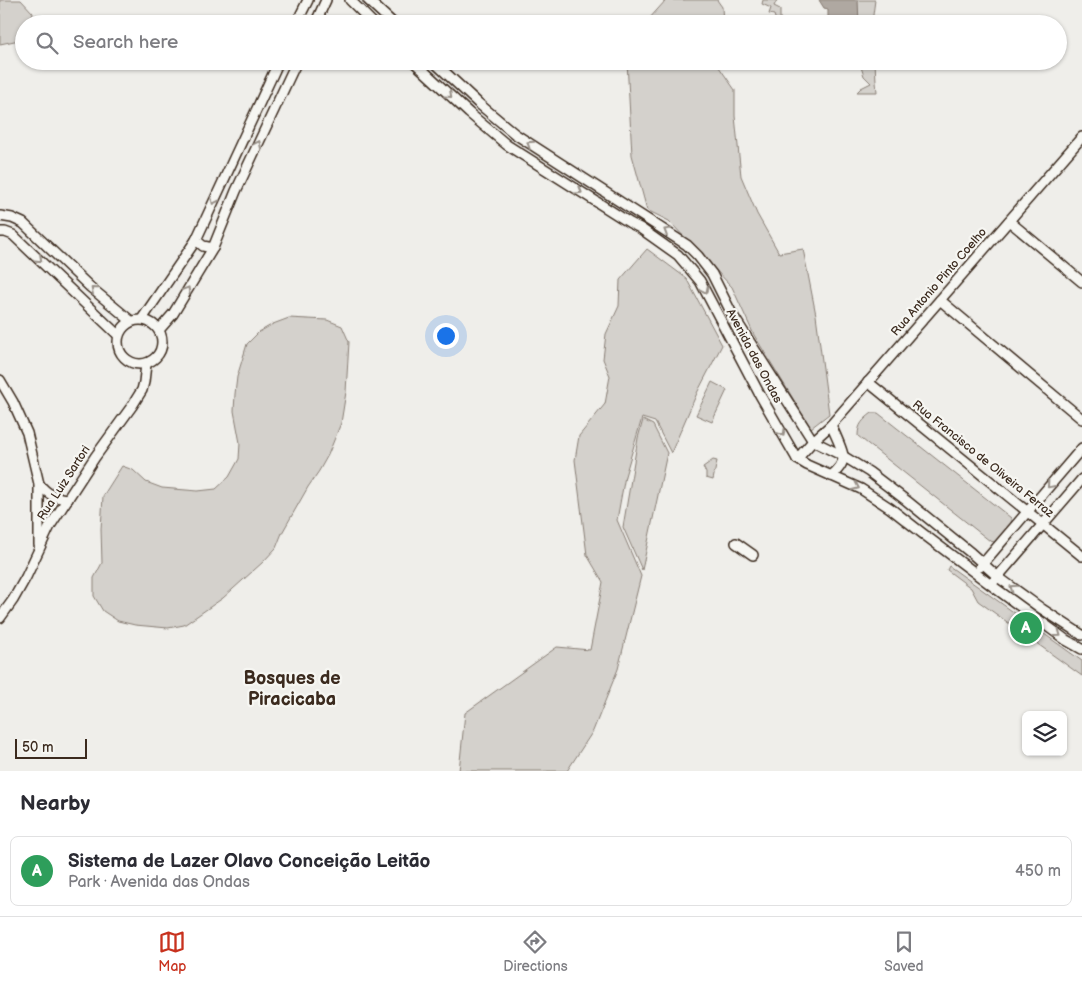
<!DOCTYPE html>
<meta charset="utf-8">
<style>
:root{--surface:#fff;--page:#f2f2f3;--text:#2b2b33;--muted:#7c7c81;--line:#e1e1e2;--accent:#c8321e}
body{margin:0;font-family:"Balsamiq Sans",sans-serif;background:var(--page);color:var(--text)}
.controls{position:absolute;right:15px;bottom:15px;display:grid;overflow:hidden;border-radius:8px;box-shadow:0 1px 4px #0004}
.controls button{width:45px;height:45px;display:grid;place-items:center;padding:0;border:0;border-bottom:1px solid var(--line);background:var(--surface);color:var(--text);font:25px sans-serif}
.scale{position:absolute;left:15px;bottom:12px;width:72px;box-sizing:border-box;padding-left:5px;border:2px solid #3b2a1e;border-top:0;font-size:14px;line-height:18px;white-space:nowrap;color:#3b2a1e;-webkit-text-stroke:4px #f6f6f2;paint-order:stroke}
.you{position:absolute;left:445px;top:335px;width:18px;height:18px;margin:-12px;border:4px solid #fff;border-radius:50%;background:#1a73e8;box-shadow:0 0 0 8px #1a73e833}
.badge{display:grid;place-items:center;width:32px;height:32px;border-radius:50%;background:var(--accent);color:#fff;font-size:16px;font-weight:700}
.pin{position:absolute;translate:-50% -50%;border:2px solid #fff;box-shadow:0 1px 5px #0006}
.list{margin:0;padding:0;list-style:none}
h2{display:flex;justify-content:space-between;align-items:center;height:65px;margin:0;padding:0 20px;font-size:21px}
h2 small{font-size:16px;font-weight:400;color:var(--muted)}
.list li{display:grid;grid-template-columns:32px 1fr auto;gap:15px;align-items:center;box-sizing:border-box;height:70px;margin:0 10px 10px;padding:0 10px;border:1px solid var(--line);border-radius:8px}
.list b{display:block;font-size:19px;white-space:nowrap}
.list p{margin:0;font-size:16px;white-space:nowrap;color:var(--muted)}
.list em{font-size:16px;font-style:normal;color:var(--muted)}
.icon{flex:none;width:28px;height:28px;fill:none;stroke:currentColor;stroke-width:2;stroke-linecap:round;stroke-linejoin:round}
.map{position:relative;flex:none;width:1082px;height:771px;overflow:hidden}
.search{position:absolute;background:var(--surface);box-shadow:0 1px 4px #0004;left:15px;right:15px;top:15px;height:55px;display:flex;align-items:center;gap:12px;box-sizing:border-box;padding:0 18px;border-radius:28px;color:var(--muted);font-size:19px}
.sheet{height:145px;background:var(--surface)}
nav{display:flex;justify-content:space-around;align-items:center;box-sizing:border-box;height:70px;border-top:1px solid var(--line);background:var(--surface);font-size:14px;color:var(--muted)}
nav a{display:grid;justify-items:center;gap:2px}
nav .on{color:var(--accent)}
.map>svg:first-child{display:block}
.green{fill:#d4d1cc;stroke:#887e75}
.water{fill:#afa8a1;stroke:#81766d}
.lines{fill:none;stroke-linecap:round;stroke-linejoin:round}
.street-casing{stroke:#3b2a1e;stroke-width:12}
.street{stroke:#f6f6f2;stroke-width:9}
.oneway{stroke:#989088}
.labels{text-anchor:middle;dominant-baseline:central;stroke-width:4.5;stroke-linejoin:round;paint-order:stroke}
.street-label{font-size:12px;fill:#3b2a1e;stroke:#f6f6f2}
.district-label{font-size:18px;font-weight:bold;fill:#3b2a1e;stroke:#f6f6f2}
</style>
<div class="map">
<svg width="1082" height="771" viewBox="0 0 1082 771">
<rect width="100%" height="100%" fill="#efeeea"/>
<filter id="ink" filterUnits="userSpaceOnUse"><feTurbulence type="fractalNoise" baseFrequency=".02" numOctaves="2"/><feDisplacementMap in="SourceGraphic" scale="10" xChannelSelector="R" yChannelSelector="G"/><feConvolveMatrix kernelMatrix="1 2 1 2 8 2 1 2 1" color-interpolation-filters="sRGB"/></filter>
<g filter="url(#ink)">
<g class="green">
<polygon points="0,0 21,0 33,13 31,24 24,24 24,39 0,44"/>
<polygon points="666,0 717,0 722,7 723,24 646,24 648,20"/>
<polygon points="763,0 777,0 774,6 780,9 780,24 777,24 774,15 769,14 771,8 762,4"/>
<polygon points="857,0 875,0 873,15 875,24 855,24"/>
<polygon points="627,61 716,61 719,67 735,90 735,116 741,176 757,214 779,253 803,249 816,315 829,414 811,428 754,335 732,287 669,221 647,210 632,155"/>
<polygon points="859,61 875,61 876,82 877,92 857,92 861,88 871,83 864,76"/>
<polygon points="647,249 686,278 722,345 697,393 671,453 655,422 642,418 625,476 617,520 641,576 618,669 593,731 567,771 459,771 465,713 557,647 590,650 603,582 587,555 575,460 579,436 605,404 610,376 603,359 606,334 619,306 620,280"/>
<polygon points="289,318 327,320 342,326 349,342 346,392 341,423 328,455 319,471 308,487 282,533 276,548 263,562 223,598 184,625 168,628 135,625 118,621 103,611 94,596 94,578 102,563 101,529 103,496 122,466 133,470 146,482 162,488 198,491 216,489 229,477 239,459 240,443 234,411 235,394 237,377 247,344 259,332 273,324"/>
<polygon points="712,382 727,390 712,422 696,415"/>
<path d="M 872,413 L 878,413 L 1011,518 L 1012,531 L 999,543 L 990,541 L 858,436 C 858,424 863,420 872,413 Z"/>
<polygon points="643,420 653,425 667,453 642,570 623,527 638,438"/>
<polygon points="713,460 717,461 713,480 706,478 706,473 703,467"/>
<polygon points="949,566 1082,661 1082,676 978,601 971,588 947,570"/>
</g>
<polygon class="water" points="819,0 858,0 859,24 832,24 828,20 828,9 824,8"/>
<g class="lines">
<defs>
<g id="street">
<polyline points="350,0 374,24"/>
<polyline points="368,0 394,24"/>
<polyline points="296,24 308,0"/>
<polyline points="315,24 326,0"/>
<polyline points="413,61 469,113 507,145 630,223 640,228 678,255 700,281 760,395 797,459 807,465 861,489 890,508 922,533 991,585 1066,640 1082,649"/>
<polyline points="433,61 478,103 515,134 687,245 698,256 712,274 732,314 813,441 843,456 869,472 907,501 971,553 998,577 1042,609 1082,635"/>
<polyline points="0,216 12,218 23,223 90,287 131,321"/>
<polyline points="1009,221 1082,282"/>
<polyline points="0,232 5,232 13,235 118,335"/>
<polyline points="196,240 203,246 213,248"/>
<polyline points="940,300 1082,419"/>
<polyline points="142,319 196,240 279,61"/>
<circle cx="140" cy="342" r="22"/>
<polyline points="159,330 173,314 213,248 236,191 297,61"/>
<polyline points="0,380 13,402 27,433 39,484 39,545"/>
<polyline points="868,382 1082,556"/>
<path d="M 831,425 C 834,432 843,450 843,456 C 844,464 837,471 831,476"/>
<polyline points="797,459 813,441 831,425 1082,137"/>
<path d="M 39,484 C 47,494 55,498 68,499"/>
<polyline points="736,543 753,555"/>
<polyline points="980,567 1082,448"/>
<polyline points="994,581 1082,479"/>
<polyline points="0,618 13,600 26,577 50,526 95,457 132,406 142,390 144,382 146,364"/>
</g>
</defs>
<use href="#street" class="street-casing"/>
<use href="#street" class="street"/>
</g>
<defs><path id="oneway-chevron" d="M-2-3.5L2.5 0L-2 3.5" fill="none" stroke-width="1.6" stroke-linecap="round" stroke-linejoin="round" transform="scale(1.25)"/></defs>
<g class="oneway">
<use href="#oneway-chevron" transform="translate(449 95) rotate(42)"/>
<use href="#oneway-chevron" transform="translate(258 144) rotate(-65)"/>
<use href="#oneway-chevron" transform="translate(530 144) rotate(-147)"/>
<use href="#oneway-chevron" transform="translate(579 191) rotate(32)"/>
<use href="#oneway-chevron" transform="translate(214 201) rotate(115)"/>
<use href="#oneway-chevron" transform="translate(667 231) rotate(-149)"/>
<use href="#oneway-chevron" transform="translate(39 259) rotate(43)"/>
<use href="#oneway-chevron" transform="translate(94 290) rotate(-139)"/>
<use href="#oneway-chevron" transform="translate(187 290) rotate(-59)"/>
<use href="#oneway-chevron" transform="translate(705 290) rotate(63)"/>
<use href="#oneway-chevron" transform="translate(782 433) rotate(60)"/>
<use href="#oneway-chevron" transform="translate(1050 485) rotate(131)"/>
<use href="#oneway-chevron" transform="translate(856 487) rotate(25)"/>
<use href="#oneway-chevron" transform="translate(1013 588) rotate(-145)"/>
<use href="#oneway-chevron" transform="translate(1058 634) rotate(36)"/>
</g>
</g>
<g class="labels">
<g class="street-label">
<text transform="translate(939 282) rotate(-49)">Rua Antonio Pinto Coelho</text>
<text transform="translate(754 356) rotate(62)">Avenida das Ondas</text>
<text transform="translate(983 459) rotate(39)">Rua Francisco de Oliveira Ferraz</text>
<text transform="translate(64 483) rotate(-57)">Rua Luiz Sartori</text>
</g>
<g class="district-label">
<text x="292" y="678">Bosques de<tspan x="292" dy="21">Piracicaba</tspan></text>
</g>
</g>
</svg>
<div class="controls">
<button><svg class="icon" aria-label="layers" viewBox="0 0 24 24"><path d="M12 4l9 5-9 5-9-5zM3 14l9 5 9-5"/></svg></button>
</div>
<div class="scale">50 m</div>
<div class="you"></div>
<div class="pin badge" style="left:1026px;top:628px;background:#2e9e5b">A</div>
<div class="search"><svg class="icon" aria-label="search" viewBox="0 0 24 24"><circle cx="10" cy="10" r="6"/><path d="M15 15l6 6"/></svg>Search here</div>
</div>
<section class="sheet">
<h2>Nearby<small></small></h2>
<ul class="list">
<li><span class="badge" style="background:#2e9e5b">A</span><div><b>Sistema de Lazer Olavo Conceição Leitão</b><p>Park · Avenida das Ondas</p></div><em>450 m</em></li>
</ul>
</section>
<nav>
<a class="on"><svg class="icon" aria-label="map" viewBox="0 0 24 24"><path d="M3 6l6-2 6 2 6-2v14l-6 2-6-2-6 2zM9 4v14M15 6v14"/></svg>Map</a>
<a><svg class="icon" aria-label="directions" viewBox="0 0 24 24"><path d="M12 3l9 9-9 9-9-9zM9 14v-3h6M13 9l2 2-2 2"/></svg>Directions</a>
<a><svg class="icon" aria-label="saved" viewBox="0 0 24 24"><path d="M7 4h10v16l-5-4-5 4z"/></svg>Saved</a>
</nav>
